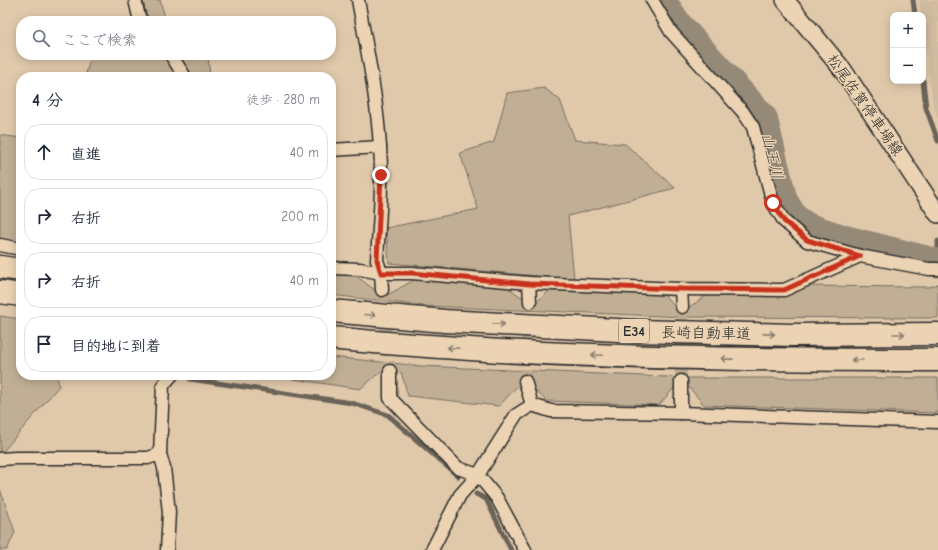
<!DOCTYPE html>
<html lang="ja">
<meta charset="utf-8">
<style>
:root{--surface:#fff;--page:#f2f2f3;--text:#1f2937;--muted:#747a83;--line:#e0e1e3}
body{margin:0;font-family:"Comic Neue","Klee One",sans-serif;background:var(--page);color:var(--text)}
.controls{position:absolute;right:12px;top:12px;display:grid;overflow:hidden;border-radius:8px;box-shadow:0 2px 10px #0003}
.controls button{width:36px;height:36px;display:grid;place-items:center;padding:0;border:0;border-bottom:1px solid var(--line);background:var(--surface);color:var(--text);font:20px sans-serif}
.stop{position:absolute;width:12px;height:12px;margin:-9px;border:3px solid #c8321e;border-radius:50%;background:#fff}
.stop.end{background:#c8321e;border-color:#fff;box-shadow:0 1px 4px #0008}
.list{margin:0;padding:0;list-style:none}
h2{display:flex;justify-content:space-between;align-items:center;height:52px;margin:0;padding:0 16px;font-size:17px}
h2 small{font-size:13px;font-weight:400;color:var(--muted)}
.list li{display:grid;grid-template-columns:26px 1fr auto;gap:12px;align-items:center;box-sizing:border-box;height:56px;margin:0 8px 8px;padding:0 8px;border:1px solid var(--line);border-radius:16px}
.list b{display:block;font-size:15px;white-space:nowrap}
.list em{font-size:13px;font-style:normal;color:var(--muted)}
.icon{flex:none;width:22px;height:22px;fill:none;stroke:currentColor;stroke-width:2;stroke-linecap:round;stroke-linejoin:round}
.map{position:relative;flex:none;width:938px;height:550px;overflow:hidden}
.search{position:absolute;background:var(--surface);box-shadow:0 2px 10px #0003;left:16px;top:16px;width:320px;height:44px;display:flex;align-items:center;gap:10px;box-sizing:border-box;padding:0 14px;border-radius:16px;color:var(--muted);font-size:15px}
.panel{position:absolute;background:var(--surface);box-shadow:0 2px 10px #0003;left:16px;top:72px;width:320px;height:308px;border-radius:16px}
.map>svg:first-child{display:block}
.built{fill:#d0bba0}
.green{fill:#c1af95;stroke:#766d60}
.lines{fill:none;stroke-linecap:round;stroke-linejoin:round}
.stream{stroke:#6b6359;stroke-width:5}
.river{stroke:#958977;stroke-width:29}
.minor-tunnel{stroke:#bca991;stroke-width:12;stroke-dasharray:12 6;stroke-linecap:butt}
.minor-casing{stroke:#2b2b2b;stroke-width:15}
.secondary-casing{stroke:#2b2b2b;stroke-width:20}
.motorway-casing{stroke:#2b2b2b;stroke-width:25}
.minor{stroke:#ebd3b3;stroke-width:12}
.secondary{stroke:#ebd3b3;stroke-width:17}
.motorway{stroke:#ebd3b3;stroke-width:22}
.oneway{stroke:#8b7f6f}
.route{stroke:#c8321e;stroke-width:5}
.labels{text-anchor:middle;dominant-baseline:central;stroke-width:3;stroke-linejoin:round;paint-order:stroke}
.shield{fill:#ebd3b3;stroke:#655d54;stroke-width:1}
.shield-label{font-size:14px;font-weight:bold;fill:#2b2b2b}
.street-label{font-size:15px;fill:#2b2b2b;stroke:#ebd3b3}
.water-label{font-size:16px;font-style:italic;fill:#46423e;stroke:#ebd3b3}
</style>
<div class="map">
<svg width="938" height="550" viewBox="0 0 938 550">
<rect width="100%" height="100%" fill="#e0c9ab"/>
<filter id="ink" filterUnits="userSpaceOnUse"><feTurbulence type="fractalNoise" baseFrequency=".025" numOctaves="2"/><feDisplacementMap in="SourceGraphic" scale="8" xChannelSelector="R" yChannelSelector="G"/><feConvolveMatrix kernelMatrix="1 2 1 2 8 2 1 2 1" color-interpolation-filters="sRGB"/></filter>
<g filter="url(#ink)">
<polygon class="built" points="919,0 938,0 938,119 933,104 923,29 923,15 921,15"/>
<g class="green">
<polygon points="143,0 160,0 166,21 148,21"/>
<polygon points="91,55 205,55 208,56 210,77 85,77"/>
<polygon points="544,88 560,100 575,140 625,144 675,188 568,216 574,279 389,263 386,228 478,209 460,153 494,142 507,93"/>
<polygon points="0,135 21,138 21,244 0,239"/>
<polygon points="331,274 356,276 384,297 414,280 507,287 533,305 550,290 661,291 680,313 709,294 774,296 800,286 929,287 938,284 938,318 684,317 425,306 331,295"/>
<polygon points="0,316 21,319 21,375 57,375 59,386 0,455"/>
<polygon points="331,357 421,366 688,378 938,378 938,413 704,405 682,379 659,405 546,401 524,379 499,406 408,396 401,372 383,370 360,389 266,375 331,375"/>
<polygon points="0,489 15,532 7,550 0,550"/>
</g>
<g class="lines">
<g class="stream">
<polyline points="913,0 915,15"/>
<polyline points="923,81 926,108 938,141"/>
<polyline points="938,263 938,241"/>
<polyline points="190,379 352,403 388,415 458,476"/>
<polyline points="476,494 486,499 511,550"/>
</g>
<polyline class="river" points="661,0 679,26 763,118 783,200 794,218 807,227 847,240 938,263"/>
<g class="minor-tunnel">
<polyline points="382,290 390,371"/>
<polyline points="525,381 530,302"/>
<polyline points="681,381 682,307"/>
</g>
<defs>
<g id="minor">
<polyline points="135,0 139,17 142,21"/>
<path d="M 358,0 C 367,49 377,98 380,147 C 383,185 379,223 377,260 L 381,273 L 382,290"/>
<polyline points="652,0 671,32 743,112 753,127 773,203 784,221 807,241 860,256"/>
<polyline points="171,55 185,77"/>
<polyline points="331,150 380,147"/>
<polyline points="0,245 21,249"/>
<polyline points="331,268 360,269 381,273 412,273 529,283 681,289 784,290 860,256 929,269 938,269"/>
<polyline points="529,283 530,302"/>
<polyline points="681,289 682,307"/>
<polyline points="390,371 390,398 458,468 478,475 497,498 525,550"/>
<polyline points="525,381 532,405"/>
<polyline points="532,405 551,411 681,413 938,422"/>
<polyline points="681,413 681,381"/>
<polyline points="0,459 16,458 148,458 160,454"/>
<polyline points="167,550 169,512 164,468 160,454 163,385 172,375"/>
<polyline points="432,550 460,495 478,475 516,415 532,405"/>
</g>
<polyline id="secondary" points="785,0 843,70 938,214"/>
<g id="motorway">
<polyline points="0,267 21,270"/>
<polyline points="0,292 21,295"/>
<polyline points="331,311 445,321 637,331 791,335 938,334"/>
<path d="M 331,338 C 388,344 445,347 501,351 C 647,359 792,360 938,360"/>
</g>
</defs>
<use href="#minor" class="minor-casing"/>
<use href="#secondary" class="secondary-casing"/>
<use href="#motorway" class="motorway-casing"/>
<use href="#minor" class="minor"/>
<use href="#secondary" class="secondary"/>
<use href="#motorway" class="motorway"/>
</g>
<defs><path id="oneway-shaft" d="M-6 0H5M1.5-3L5.5 0L1.5 3" fill="none" stroke-width="1.6" stroke-linecap="round" stroke-linejoin="round"/></defs>
<g class="oneway">
<use href="#oneway-shaft" transform="translate(370 315) rotate(5)"/>
<use href="#oneway-shaft" transform="translate(499 324) rotate(3)"/>
<use href="#oneway-shaft" transform="translate(769 334) rotate(1)"/>
<use href="#oneway-shaft" transform="translate(899 334)"/>
<use href="#oneway-shaft" transform="translate(453 348) rotate(-177)"/>
<use href="#oneway-shaft" transform="translate(597 355) rotate(-177)"/>
<use href="#oneway-shaft" transform="translate(727 359) rotate(-179)"/>
<use href="#oneway-shaft" transform="translate(857 360) rotate(180)"/>
</g>
</g>
<g class="lines" filter="url(#ink)">
<polyline class="route" points="381,175 377,260 381,273 412,273 529,284 682,289 784,290 860,256 807,240 784,221 773,203"/>
</g>
<g class="labels">
<rect class="shield" x="619" y="319" width="30" height="24" rx="3"/>
<g class="shield-label">
<text x="634" y="331">E34</text>
</g>
<g class="street-label">
<text transform="translate(865 105) rotate(55)">松尾佐賀停車場線</text>
<text transform="translate(706 333) rotate(1)">長崎自動車道</text>
</g>
<g class="water-label">
<text transform="translate(772 156) rotate(76)">山王川</text>
</g>
</g>
</svg>
<div class="controls">
<button>+</button>
<button>−</button>
</div>
<div class="stop" style="left:773px;top:203px"></div>
<div class="stop end" style="left:381px;top:175px"></div>
<div class="search"><svg class="icon" aria-label="search" viewBox="0 0 24 24"><circle cx="10" cy="10" r="6"/><path d="M15 15l6 6"/></svg>ここで検索</div>
<section class="panel">
<h2>4 分<small>徒歩 · 280 m</small></h2>
<ul class="list">
<li><svg class="icon" aria-label="ahead" viewBox="0 0 24 24"><path d="M12 20V5M6 11l6-6 6 6"/></svg><div><b>直進</b></div><em>40 m</em></li>
<li><svg class="icon" aria-label="right" viewBox="0 0 24 24"><path d="M7 20v-9h11M14 6l5 5-5 5"/></svg><div><b>右折</b></div><em>200 m</em></li>
<li><svg class="icon" aria-label="right" viewBox="0 0 24 24"><path d="M7 20v-9h11M14 6l5 5-5 5"/></svg><div><b>右折</b></div><em>40 m</em></li>
<li><svg class="icon" aria-label="arrive" viewBox="0 0 24 24"><path d="M6 21V4h12l-3 4 3 4H6"/></svg><div><b>目的地に到着</b></div></li>
</ul>
</section>
</div>
